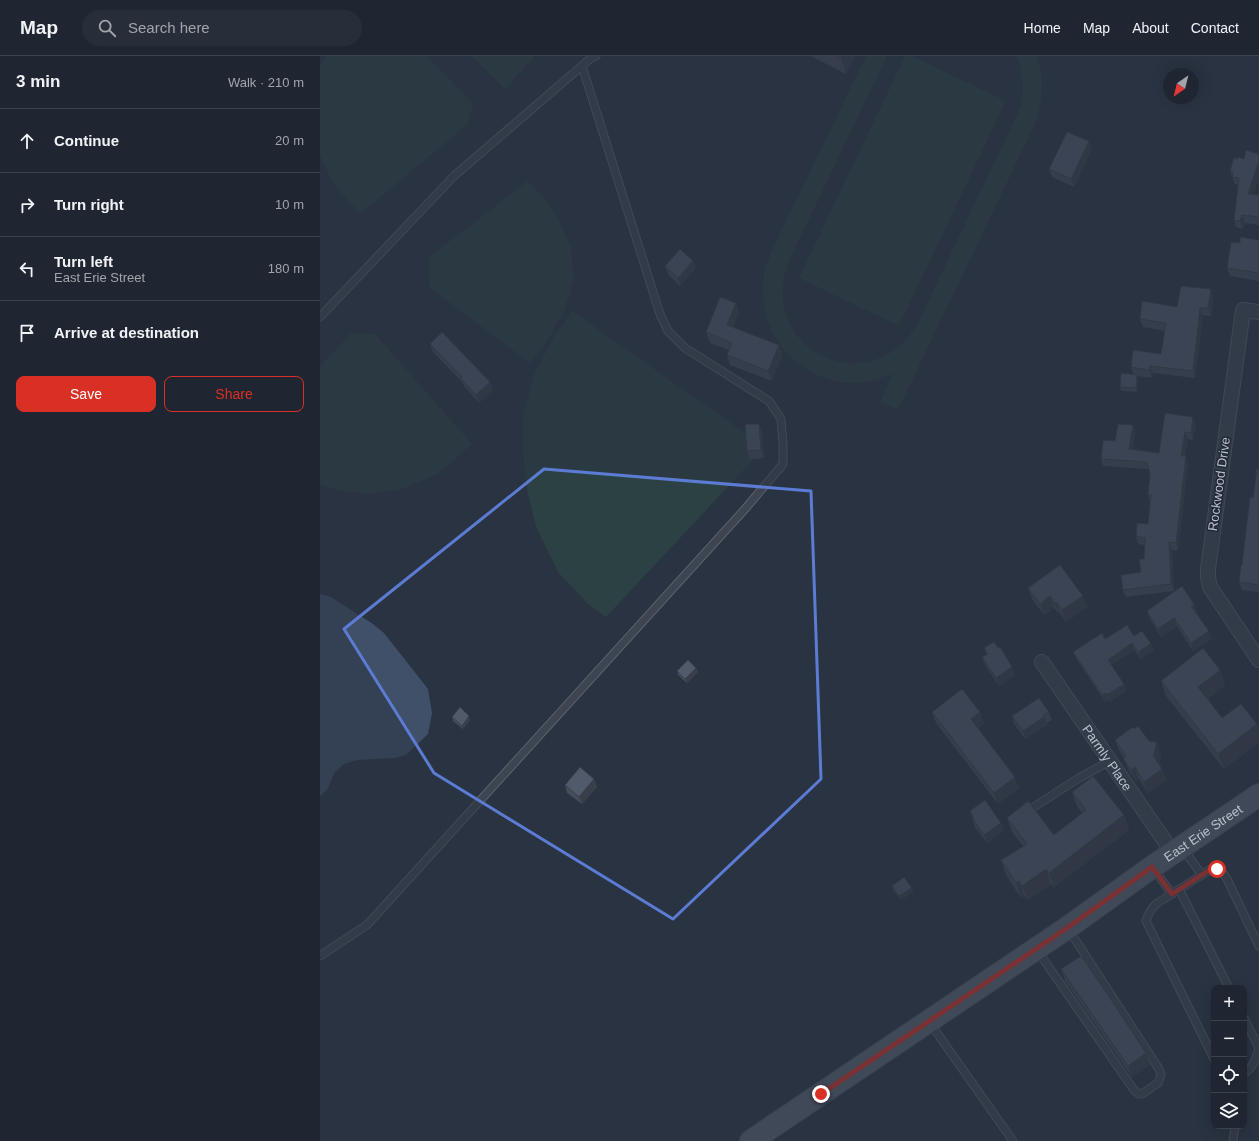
<!DOCTYPE html>
<meta charset="utf-8">
<style>
:root{--surface:#1f2631;--page:#272e39;--text:#f1f3f6;--muted:#a1a5ab;--line:#3c434d;--accent:#d93025}
body{margin:0;font-family:Helvetica,sans-serif;background:var(--page);color:var(--text)}
.controls{position:absolute;right:12px;bottom:12px;display:grid;overflow:hidden;border-radius:8px;box-shadow:0 4px 16px #0002}
.controls button{width:36px;height:36px;display:grid;place-items:center;padding:0;border:0;border-bottom:1px solid var(--line);background:var(--surface);color:var(--text);font:20px sans-serif}
.compass{position:absolute;left:843px;top:12px;width:36px;height:36px;border-radius:50%;background:var(--surface);box-shadow:0 4px 16px #0002;rotate:215deg}
.stop{position:absolute;width:12px;height:12px;margin:-9px;border:3px solid #d93025;border-radius:50%;background:#fff}
.stop.end{background:#d93025;border-color:#fff;box-shadow:0 1px 4px #0008}
.list{margin:0;padding:0;list-style:none}
h2{display:flex;justify-content:space-between;align-items:center;height:52px;margin:0;padding:0 16px;font-size:17px}
h2 small{font-size:13px;font-weight:400;color:var(--muted)}
.list li{display:grid;grid-template-columns:26px 1fr auto;gap:12px;align-items:center;box-sizing:border-box;height:64px;padding:0 16px;border-top:1px solid var(--line)}
.list b{display:block;font-size:15px;white-space:nowrap}
.list p{margin:0;font-size:13px;white-space:nowrap;color:var(--muted)}
.list em{font-size:13px;font-style:normal;color:var(--muted)}
.actions{display:flex;gap:8px;padding:12px 16px}
.actions a{flex:1;padding:9px 0;border:1px solid var(--accent);border-radius:8px;text-align:center;font-size:14px;color:var(--accent)}
.actions .main{background:var(--accent);color:#fff}
.icon{flex:none;width:22px;height:22px;fill:none;stroke:currentColor;stroke-width:2;stroke-linecap:round;stroke-linejoin:round}
.map{position:relative;flex:none;width:939px;height:1085px;overflow:hidden}
header{display:flex;align-items:center;gap:24px;box-sizing:border-box;height:56px;padding:0 20px;background:var(--surface);border-bottom:1px solid var(--line)}
header strong{font-size:19px}
nav{display:flex;gap:22px;margin-inline-start:auto;font-size:14px}
.search{width:280px;height:36px;background:var(--page);display:flex;align-items:center;gap:10px;box-sizing:border-box;padding:0 14px;border-radius:22px;color:var(--muted);font-size:15px}
main{display:flex}
aside{flex:1;background:var(--surface)}
.map>svg:first-child{display:block}
.green{fill:#2c4143}
.water{fill:#405069}
.lines{fill:none;stroke-linecap:round;stroke-linejoin:round}
.lane-casing{stroke:#5b636f;stroke-width:9}
.street-casing{stroke:#5b636f;stroke-width:16}
.primary-casing{stroke:#474e5b;stroke-width:24}
.lane{stroke:#3d4551;stroke-width:7}
.street{stroke:#3d4551;stroke-width:14}
.primary{stroke:#5c6471;stroke-width:22}
.wall{fill:#454d5b}
.shaded-wall{fill:#383f4a}
.building{fill:#505a6a;stroke:#383f4a}
.route{stroke:#d93025;stroke-width:5}
.marked{fill:none;stroke:#5c7cd3;stroke-width:3;stroke-linejoin:round}
.labels{text-anchor:middle;dominant-baseline:central;stroke-width:3;stroke-linejoin:round;paint-order:stroke}
.street-label{font-size:13px;fill:#bac1cb;stroke:#222a37}
</style>
<header>
<strong>Map</strong>
<div class="search"><svg class="icon" aria-label="search" viewBox="0 0 24 24"><circle cx="10" cy="10" r="6"/><path d="M15 15l6 6"/></svg>Search here</div>
<nav><a>Home</a><a>Map</a><a>About</a><a>Contact</a></nav>
</header>
<main>
<aside>
<h2>3 min<small>Walk · 210 m</small></h2>
<ul class="list">
<li><svg class="icon" aria-label="ahead" viewBox="0 0 24 24"><path d="M12 20V5M6 11l6-6 6 6"/></svg><div><b>Continue</b></div><em>20 m</em></li>
<li><svg class="icon" aria-label="right" viewBox="0 0 24 24"><path d="M7 20v-9h11M14 6l5 5-5 5"/></svg><div><b>Turn right</b></div><em>10 m</em></li>
<li><svg class="icon" aria-label="left" viewBox="0 0 24 24"><path d="M17 20v-9H6M10 6l-5 5 5 5"/></svg><div><b>Turn left</b><p>East Erie Street</p></div><em>180 m</em></li>
<li><svg class="icon" aria-label="arrive" viewBox="0 0 24 24"><path d="M6 21V4h12l-3 4 3 4H6"/></svg><div><b>Arrive at destination</b></div></li>
</ul>
<div class="actions"><a class="main">Save</a><a>Share</a></div>
</aside>
<div class="map">
<svg width="939" height="1085" viewBox="0 0 939 1085">
<rect width="100%" height="100%" fill="#293341"/>
<g class="green">
<polygon points="5,0 107,0 153,48 148,68 40,158 13,127 0,100 0,11"/>
<polygon points="151,0 215,0 185,33"/>
<path d="M 546,0 L 567,0 L 469,205 C 435,294 550,349 598,267 L 700,52 C 704,33 704,17 696,0 L 717,0 C 725,24 723,47 714,70 L 578,354 L 560,346 L 573,318 C 561,322 548,327 535,327 C 485,327 444,287 443,238 C 442,223 446,210 451,196 Z"/>
<polygon points="585,0 592,0 686,45 579,270 479,222"/>
<polygon points="208,125 224,142 239,165 251,192 254,224 245,253 227,286 210,307 110,232 109,201"/>
<polygon points="252,255 432,382 433,404 286,561 268,548 238,516 216,471 208,439 203,400 203,360 214,319 233,282"/>
<polygon points="31,277 55,278 152,388 119,417 83,433 51,438 21,435 0,428 0,311"/>
</g>
<polygon class="water" points="0,538 11,541 53,568 64,577 108,633 112,657 108,678 86,699 75,702 37,704 24,708 15,716 7,734 0,740"/>
<g class="lines">
<defs>
<g id="lane">
<polyline points="0,261 134,120 271,2 276,0"/>
<polyline points="706,756 759,722 790,705"/>
<polyline points="863,793 882,819"/>
<polyline points="833,812 852,838"/>
<polyline points="859,833 909,932"/>
<polyline points="717,894 814,1034 819,1038 822,1038 838,1027 841,1019 839,1013 749,874"/>
<polyline points="0,900 47,869 425,453 463,408 463,388 461,363 449,345 365,292 348,275 340,258 262,10"/>
<polyline points="924,962 939,992"/>
<polyline points="610,967 693,1085"/>
<path d="M 894,1003 L 826,865 C 828,858 831,853 836,848 L 891,813 C 899,813 903,816 907,823 L 939,890"/>
<path d="M 924,1017 C 934,1012 936,1002 939,992"/>
<polyline points="913,1085 915,1070"/>
</g>
<g id="street">
<polyline points="939,256 923,254 888,513 888,521 890,531 939,604"/>
<path id="s1" d="M 722,606 L 853,797"/>
</g>
<g id="primary">
<path id="s2" d="M 431,1085 L 747,872 L 832,811 L 939,739"/>
</g>
</defs>
<use href="#lane" class="lane-casing"/>
<use href="#street" class="street-casing"/>
<use href="#primary" class="primary-casing"/>
<use href="#lane" class="lane"/>
<use href="#street" class="street"/>
<use href="#primary" class="primary"/>
</g>
<g class="wall">
<polygon points="491,0 535,0 526,18"/>
<polygon points="772,93 754,131 732,121 729,113"/>
<polygon points="939,98 939,121 933,139 939,139 939,169 925,167 923,173 916,171 914,164 918,129 915,128 910,115 917,103 924,103"/>
<polygon points="939,184 939,225 910,220 907,212 920,187"/>
<polygon points="345,210 376,212 360,230 348,218"/>
<polygon points="893,241 891,260 883,259 875,322 833,317 832,322 817,320 818,323 817,336 801,335 800,331 813,318 811,311 841,298 845,275 823,271 820,263"/>
<polygon points="416,247 419,257 413,272 459,289 462,299 452,325 410,309 407,299 409,294 390,287 386,276"/>
<polygon points="110,288 170,326 173,334 159,347 144,330 142,326 113,296"/>
<polygon points="845,357 876,369 873,384 868,383 865,400 868,408 858,495 852,494 854,535 806,541 803,534 821,516 824,503 825,489 818,488 816,480 828,468 830,445 828,439 830,418 828,413 783,410 781,403 795,385 813,369 815,377 813,393 839,397"/>
<polygon points="442,375 444,402 430,403 427,395"/>
<polygon points="939,413 939,536 922,534 919,526 933,442"/>
<polygon points="708,532 767,551 746,566 740,557 739,558 734,552 724,559 712,543"/>
<polygon points="874,548 877,556 876,556 892,583 873,595 857,570 841,581 830,563 827,555"/>
<polygon points="814,580 831,588 834,594 821,603 814,594 791,609 804,628 806,635 790,646 788,643 785,646 756,602 753,596"/>
<polygon points="664,592 695,619 679,630 665,609 662,601 667,599"/>
<polygon points="376,612 378,616 367,627 358,619 357,615"/>
<polygon points="900,614 905,629 888,643 902,662 937,668 939,674 939,686 904,713 846,640 841,625"/>
<polygon points="612,656 660,656 664,668 658,672 699,732 678,748 616,667"/>
<polygon points="729,656 732,664 726,667 727,669 705,683 694,668 692,660"/>
<polygon points="132,661 150,664 143,673 133,665"/>
<polygon points="795,684 829,685 841,698 839,708 847,724 828,737 819,723 816,725 808,713 804,702 800,696"/>
<polygon points="274,723 277,731 262,748 247,737 245,729"/>
<polygon points="752,736 804,759 809,774 734,831 731,828 708,844 704,840 701,842 686,819 681,804 703,790 692,776 687,762 734,779 762,757 757,750"/>
<polygon points="650,755 684,774 667,787 655,771"/>
<polygon points="572,830 592,832 593,836 581,844 573,834"/>
<polygon points="741,913 830,1009 812,1021 745,925"/>
</g>
<g class="shaded-wall">
<polygon points="522,0 535,0 526,18 521,2"/>
<polygon points="769,85 772,93 754,131 751,123"/>
<polygon points="938,108 939,112 939,121 931,146 928,138"/>
<polygon points="922,159 925,167 923,173 920,165"/>
<polygon points="373,205 376,212 360,230 358,222"/>
<polygon points="891,233 893,241 891,260 888,252"/>
<polygon points="416,247 419,257 410,279 407,269"/>
<polygon points="880,252 883,259 875,322 873,315"/>
<polygon points="459,289 462,299 452,325 448,315"/>
<polygon points="830,310 833,317 832,322 829,314"/>
<polygon points="817,319 818,323 817,336 816,332"/>
<polygon points="170,326 173,334 159,347 156,339"/>
<polygon points="873,361 876,369 873,384 871,377"/>
<polygon points="439,368 442,375 444,402 441,394"/>
<polygon points="813,369 815,377 812,400 809,393"/>
<polygon points="865,376 868,383 864,407 861,400"/>
<polygon points="866,400 868,408 858,495 856,487"/>
<polygon points="849,486 852,494 854,535 851,528"/>
<polygon points="730,540 734,552 724,559 720,548"/>
<polygon points="763,540 767,551 746,566 742,554"/>
<polygon points="736,546 740,557 739,558 735,547"/>
<polygon points="874,548 877,556 874,557 871,550"/>
<polygon points="854,562 857,570 841,581 838,573"/>
<polygon points="889,575 892,583 873,595 871,587"/>
<polygon points="812,587 814,594 790,610 788,604"/>
<polygon points="831,588 834,594 821,603 818,596"/>
<polygon points="692,611 695,619 679,630 676,622"/>
<polygon points="376,612 378,616 367,627 365,623"/>
<polygon points="900,614 905,629 884,646 878,631"/>
<polygon points="804,628 806,635 790,646 787,639"/>
<polygon points="786,637 788,643 785,646 782,639"/>
<polygon points="660,656 664,668 655,675 651,663"/>
<polygon points="149,660 150,664 143,673 142,670"/>
<polygon points="724,661 727,669 705,683 703,675"/>
<polygon points="937,668 939,674 939,686 904,713 898,698"/>
<polygon points="837,686 841,698 839,710 834,698"/>
<polygon points="815,711 819,723 816,725 811,714"/>
<polygon points="842,713 847,724 828,737 824,726"/>
<polygon points="695,721 699,732 678,748 674,737"/>
<polygon points="274,723 277,731 262,748 259,741"/>
<polygon points="804,759 809,774 734,831 729,817"/>
<polygon points="681,767 684,774 667,787 664,779"/>
<polygon points="726,813 731,828 708,844 702,830"/>
<polygon points="699,825 704,840 701,842 696,827"/>
<polygon points="592,832 593,836 581,844 579,840"/>
<polygon points="826,997 830,1009 812,1021 808,1010"/>
</g>
<g class="building">
<polygon points="516,0 522,0 521,2"/>
<polygon points="747,76 769,85 751,123 729,113"/>
<polygon points="926,94 939,98 939,108 938,108 928,138 939,139 939,161 922,159 920,165 914,164 919,122 912,121 913,116 910,115 914,102 917,103 918,101 924,103"/>
<polygon points="920,181 939,184 939,217 907,212 911,186 920,187"/>
<polygon points="360,193 373,205 358,222 345,210"/>
<polygon points="861,230 891,233 888,252 880,252 873,315 830,310 829,314 811,311 813,294 841,298 846,267 820,263 822,245 857,251"/>
<polygon points="400,241 416,247 407,269 459,289 448,315 407,299 412,287 386,276"/>
<polygon points="122,276 170,326 156,339 141,323 142,321 110,288"/>
<polygon points="801,317 817,319 816,332 800,331"/>
<polygon points="845,357 873,361 871,377 865,376 861,400 866,400 856,487 849,486 851,528 803,534 801,519 821,516 819,503 824,503 825,482 816,480 817,467 828,468 831,439 828,439 830,418 828,409 826,409 827,406 781,403 783,384 795,385 798,368 813,369 809,393 839,397"/>
<polygon points="425,368 439,368 441,394 427,395"/>
<polygon points="937,413 939,413 939,529 919,526 921,509 922,509 930,441 933,442"/>
<polygon points="740,509 763,540 742,554 736,546 735,547 730,540 720,548 708,532"/>
<polygon points="862,530 874,548 871,550 889,575 871,587 854,562 838,573 827,555"/>
<polygon points="807,569 814,580 822,575 831,588 818,596 812,587 788,604 804,628 787,639 786,637 782,639 753,596 782,577 785,583"/>
<polygon points="674,586 678,592 680,591 692,611 676,622 662,601 668,598 664,592"/>
<polygon points="883,592 900,614 878,631 902,662 921,648 937,668 898,698 841,625"/>
<polygon points="368,604 376,612 365,623 357,615"/>
<polygon points="642,633 660,656 651,663 695,721 674,737 612,656"/>
<polygon points="719,642 729,656 723,659 724,661 703,675 692,660"/>
<polygon points="140,651 149,660 142,670 132,661"/>
<polygon points="818,670 829,685 837,686 834,698 833,699 842,713 824,726 815,711 811,714 803,702 806,700 795,684 813,671 814,673"/>
<polygon points="260,711 274,723 259,741 245,729"/>
<polygon points="773,720 804,759 729,817 726,813 702,830 699,825 696,827 681,804 707,788 687,762 708,745 734,779 766,754 752,736"/>
<polygon points="665,744 681,767 664,779 653,763 654,762 650,755"/>
<polygon points="584,821 592,832 579,840 572,830"/>
<polygon points="761,900 788,939 826,997 808,1010 741,913"/>
</g>
<g class="lines">
<polyline class="route" points="501,1038 747,872 832,811 852,838 891,813 897,813"/>
</g>
<path d="M0 0H939V1085H0ZM 224,413 L 491,435 L 501,723 L 353,863 L 114,717 L 24,573 Z" fill="#293341" fill-opacity=".55" fill-rule="evenodd"/>
<path class="marked" d="M 224,413 L 491,435 L 501,723 L 353,863 L 114,717 L 24,573 Z"/>
<g class="labels">
<g class="street-label">
<text transform="translate(899 428) rotate(-82)">Rockwood Drive</text>
<text stroke="none"><textPath href="#s1" startOffset="116">Parmly Place</textPath></text>
<text stroke="none"><textPath href="#s2" startOffset="547">East Erie Street</textPath></text>
</g>
</g>
</svg>
<div class="controls">
<button>+</button>
<button>−</button>
<button><svg class="icon" aria-label="locate" viewBox="0 0 24 24"><circle cx="12" cy="12" r="6"/><path d="M12 2v4M12 18v4M2 12h4M18 12h4"/></svg></button>
<button><svg class="icon" aria-label="layers" viewBox="0 0 24 24"><path d="M12 4l9 5-9 5-9-5zM3 14l9 5 9-5"/></svg></button>
</div>
<svg class="compass" viewBox="-18 -18 36 36"><path d="M0-13l5 13h-10z" fill="#e53935"/><path d="M0 13l5-13h-10z" fill="#a1a5ab"/></svg>
<div class="stop" style="left:897px;top:813px"></div>
<div class="stop end" style="left:501px;top:1038px"></div>
</div>
</main>
